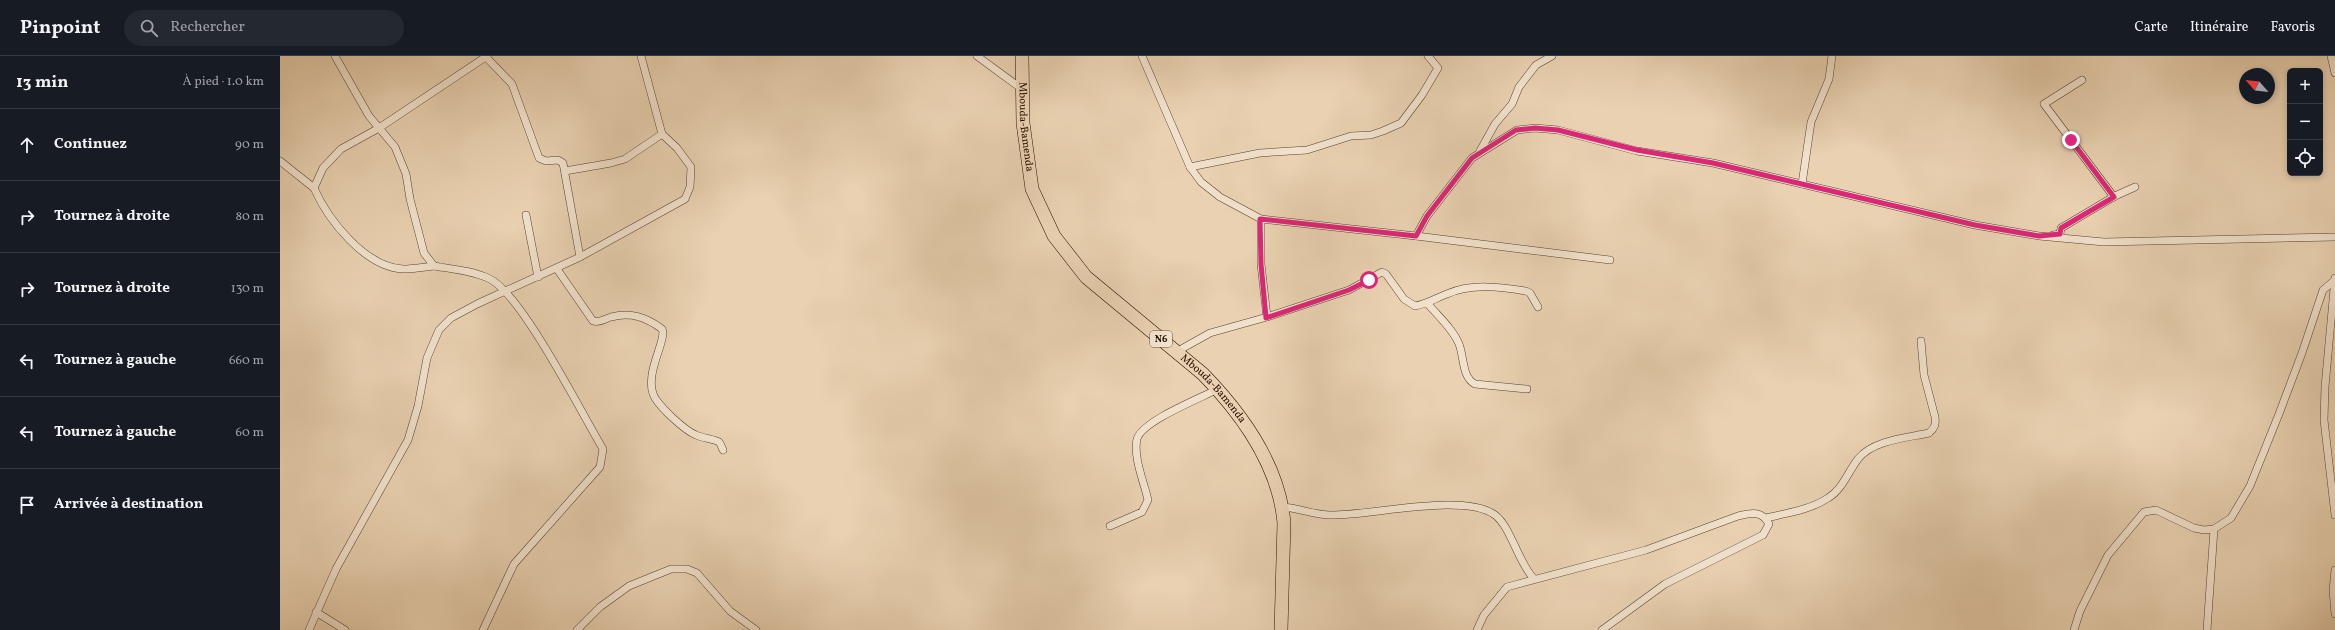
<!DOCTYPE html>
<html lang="fr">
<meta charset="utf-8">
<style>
:root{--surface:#171b24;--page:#242831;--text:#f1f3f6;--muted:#9ea1a6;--line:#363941}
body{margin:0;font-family:Vollkorn,serif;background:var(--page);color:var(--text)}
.controls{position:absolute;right:12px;top:12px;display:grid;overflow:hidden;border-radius:6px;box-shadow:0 2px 6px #0003}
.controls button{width:36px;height:36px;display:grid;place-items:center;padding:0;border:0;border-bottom:1px solid var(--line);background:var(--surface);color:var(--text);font:20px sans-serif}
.compass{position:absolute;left:1959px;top:12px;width:36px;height:36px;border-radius:50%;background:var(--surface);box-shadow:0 2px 6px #0003;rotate:297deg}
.stop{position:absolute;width:12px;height:12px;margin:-9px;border:3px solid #db2777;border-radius:50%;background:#fff}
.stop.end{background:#db2777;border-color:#fff;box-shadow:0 1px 4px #0008}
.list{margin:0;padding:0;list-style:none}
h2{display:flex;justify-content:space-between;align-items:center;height:52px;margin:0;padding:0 16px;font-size:17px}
h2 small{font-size:13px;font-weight:400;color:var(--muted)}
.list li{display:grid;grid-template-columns:26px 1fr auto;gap:12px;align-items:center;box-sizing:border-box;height:72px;padding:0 16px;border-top:1px solid var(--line)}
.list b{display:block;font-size:15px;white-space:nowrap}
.list em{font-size:13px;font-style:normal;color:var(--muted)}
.icon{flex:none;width:22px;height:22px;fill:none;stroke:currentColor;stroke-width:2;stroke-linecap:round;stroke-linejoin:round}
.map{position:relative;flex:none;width:2055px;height:574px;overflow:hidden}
header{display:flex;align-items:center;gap:24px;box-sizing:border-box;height:56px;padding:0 20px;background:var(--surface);border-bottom:1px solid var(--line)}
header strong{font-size:19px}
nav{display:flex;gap:22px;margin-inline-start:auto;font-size:14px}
.search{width:280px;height:36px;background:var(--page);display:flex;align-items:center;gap:10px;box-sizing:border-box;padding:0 14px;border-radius:22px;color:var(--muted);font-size:15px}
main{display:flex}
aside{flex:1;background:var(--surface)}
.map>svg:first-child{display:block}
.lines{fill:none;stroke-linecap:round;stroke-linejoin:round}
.street-casing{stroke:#56402e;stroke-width:8}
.highway-casing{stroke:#251002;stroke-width:14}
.street{stroke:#f1e1cc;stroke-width:7}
.highway{stroke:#e9d1b1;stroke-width:13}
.route{stroke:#db2777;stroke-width:5}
.labels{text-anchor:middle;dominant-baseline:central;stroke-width:4;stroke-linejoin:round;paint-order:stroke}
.shield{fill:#f1e1cc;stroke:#624f3f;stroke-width:1}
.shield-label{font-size:10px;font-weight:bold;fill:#251002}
.street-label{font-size:11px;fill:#251002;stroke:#f1e1cc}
</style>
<header>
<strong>Pinpoint</strong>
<div class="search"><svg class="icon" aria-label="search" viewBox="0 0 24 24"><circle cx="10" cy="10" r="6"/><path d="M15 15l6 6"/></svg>Rechercher</div>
<nav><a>Carte</a><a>Itinéraire</a><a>Favoris</a></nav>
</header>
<main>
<aside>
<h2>13 min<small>À pied · 1.0 km</small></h2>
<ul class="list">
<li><svg class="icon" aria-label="ahead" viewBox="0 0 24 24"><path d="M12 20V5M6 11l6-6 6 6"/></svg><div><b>Continuez</b></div><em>90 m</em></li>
<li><svg class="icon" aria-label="right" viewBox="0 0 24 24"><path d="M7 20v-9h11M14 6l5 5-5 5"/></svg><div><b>Tournez à droite</b></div><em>80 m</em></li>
<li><svg class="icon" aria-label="right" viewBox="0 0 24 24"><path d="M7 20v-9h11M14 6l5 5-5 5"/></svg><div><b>Tournez à droite</b></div><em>130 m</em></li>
<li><svg class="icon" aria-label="left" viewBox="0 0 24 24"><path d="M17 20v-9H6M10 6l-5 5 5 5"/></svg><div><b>Tournez à gauche</b></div><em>660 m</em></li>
<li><svg class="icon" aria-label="left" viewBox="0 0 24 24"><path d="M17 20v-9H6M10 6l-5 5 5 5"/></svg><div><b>Tournez à gauche</b></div><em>60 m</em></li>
<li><svg class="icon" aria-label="arrive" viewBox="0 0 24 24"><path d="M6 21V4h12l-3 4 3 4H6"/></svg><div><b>Arrivée à destination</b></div></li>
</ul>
</aside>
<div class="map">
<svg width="2055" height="574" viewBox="0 0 2055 574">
<rect width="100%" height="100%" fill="#e9d1b1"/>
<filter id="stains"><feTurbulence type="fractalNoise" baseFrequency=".005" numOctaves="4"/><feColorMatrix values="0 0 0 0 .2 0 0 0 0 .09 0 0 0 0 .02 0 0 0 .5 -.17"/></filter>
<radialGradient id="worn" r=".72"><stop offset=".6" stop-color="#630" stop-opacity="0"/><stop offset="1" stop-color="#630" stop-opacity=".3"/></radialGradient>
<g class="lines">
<defs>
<g id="street">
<path d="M 55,0 L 89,60 L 115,91 L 126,118 L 130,143 L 144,197 L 154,210 C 172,213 194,215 210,223 C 242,239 302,358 323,393 L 320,411 L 234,508 L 203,574"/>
<polyline points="697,0 742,33"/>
<polyline points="862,0 910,111 921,126 940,141 981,163 1136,180 1147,160 1192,102 1237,74 1255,72 1278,74 1357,95 1433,107 1695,169 1759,180 1824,186 2055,181"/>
<polyline points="2051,0 2055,17"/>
<polyline points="206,1 232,28 259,102 266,105 278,104 283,107 300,201"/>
<polyline points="1802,24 1764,48 1834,141"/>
<polyline points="1200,95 1215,68 1232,48 1239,31 1256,9 1272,0"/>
<polyline points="0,105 34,132"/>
<polyline points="910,111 980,97 1027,94 1071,80 1091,79 1103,75 1121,67 1142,39 1158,12 1148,0"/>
<polyline points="285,115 331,107 345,103 382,78"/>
<polyline points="1522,128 1531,66 1549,23 1552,0"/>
<polyline points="246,159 258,221"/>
<polyline points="981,163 981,208 987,261"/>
<polyline points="1773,179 1780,178 1781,172 1835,140 1855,131"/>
<polyline points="1136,180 1330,204"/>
<path d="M 154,210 C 144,211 133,213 123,213 C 85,211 48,164 34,132 L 43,112 L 61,93 L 99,72 L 207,0"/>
<path d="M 277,213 L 313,265 C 320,267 324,263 331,261 C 351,256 366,261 382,273 C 388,283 362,320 375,342 C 382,353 404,374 416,379 C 422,382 435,383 439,386 C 441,388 442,392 443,394"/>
<polyline points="2055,222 2045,331 2044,364 2055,459"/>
<path d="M 1148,248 C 1158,260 1173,273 1179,288 C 1184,300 1182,322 1195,328 L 1247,333"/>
<path d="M 896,296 L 930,277 L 987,261 L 1069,234 L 1102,216 L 1106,218 L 1124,243 L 1135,250 C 1147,248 1156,242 1167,238 C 1192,227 1220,231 1246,235 L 1250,237 L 1258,251"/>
<path d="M 1003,451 C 1019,452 1035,459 1050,459 C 1090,460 1184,436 1215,459 C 1231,471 1238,506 1254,523"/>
<path d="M 1486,462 C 1506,457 1530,454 1548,442 C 1562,434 1568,416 1578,403 C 1593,384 1626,382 1649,377 C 1655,372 1656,368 1655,361 L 1644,319 L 1641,285"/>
<path d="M 830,470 L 862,456 L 868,444 C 864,426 853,401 857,383 C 862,365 921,342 938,333"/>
<polyline points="2055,514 2053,534 2055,558"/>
<polyline points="36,556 65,574"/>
<polyline points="29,574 56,513 128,384 138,350 147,302 159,274 171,262 197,248 300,201 405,143 410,131 411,111 397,92 382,78 361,0"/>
<polyline points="297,574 320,551 349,530 391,513 407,513 417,517 450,555 476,574"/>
<path d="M 1197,574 L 1204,559 L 1227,531 L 1366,494 L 1458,460 C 1471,457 1482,454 1489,468 L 1483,479 L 1385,528 L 1322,574"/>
<polyline points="1794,574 1800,555 1828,499 1864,456 1876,454 1914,472 1924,474 1934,473 1951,462 1970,430 1999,358 2022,297 2043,234 2055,224"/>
<polyline points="1927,574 1934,473"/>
</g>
<g id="highway">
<path id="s1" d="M 742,0 L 743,67 L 752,133 L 774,180 L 806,221 L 923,318 C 963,359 999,409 1004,467 L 1001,574"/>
</g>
</defs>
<use href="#street" class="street-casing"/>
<use href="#highway" class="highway-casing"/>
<use href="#street" class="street"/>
<use href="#highway" class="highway"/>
</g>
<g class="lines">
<polyline class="route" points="1089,224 1069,234 986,262 981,208 980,163 1136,180 1147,160 1192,102 1236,74 1255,72 1278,74 1357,94 1433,107 1695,169 1759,180 1780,178 1781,172 1834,141 1791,84"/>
</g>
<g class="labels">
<rect class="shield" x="870" y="275" width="22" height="16" rx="3"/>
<g class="shield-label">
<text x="881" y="283">N6</text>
</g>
<g class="street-label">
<text stroke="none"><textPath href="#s1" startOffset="71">Mbouda-Bamenda</textPath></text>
<text stroke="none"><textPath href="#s1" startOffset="407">Mbouda-Bamenda</textPath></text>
</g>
</g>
<rect width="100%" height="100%" filter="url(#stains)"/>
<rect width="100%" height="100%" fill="url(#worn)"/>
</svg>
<div class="controls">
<button>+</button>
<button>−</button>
<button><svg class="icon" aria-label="locate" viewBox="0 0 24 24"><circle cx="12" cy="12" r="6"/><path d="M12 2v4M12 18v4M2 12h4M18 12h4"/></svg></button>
</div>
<svg class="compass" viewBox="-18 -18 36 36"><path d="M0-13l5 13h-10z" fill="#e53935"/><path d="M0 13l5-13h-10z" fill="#9ea1a6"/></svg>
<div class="stop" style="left:1089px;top:224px"></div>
<div class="stop end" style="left:1791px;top:84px"></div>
</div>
</main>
